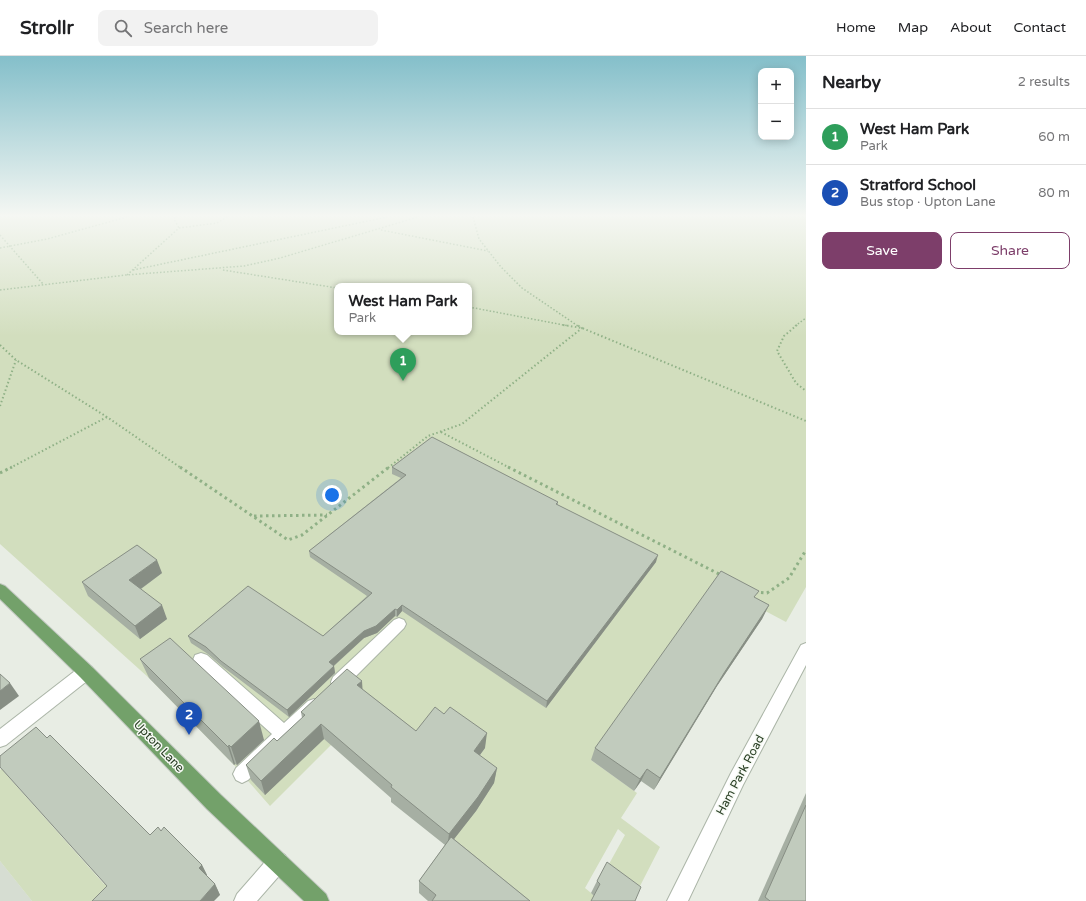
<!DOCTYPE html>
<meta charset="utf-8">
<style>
:root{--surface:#fff;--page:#f2f2f2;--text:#202124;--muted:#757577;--line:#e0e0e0;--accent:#7d3e6a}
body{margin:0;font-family:"Varela Round",sans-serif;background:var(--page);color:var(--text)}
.controls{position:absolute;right:12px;top:12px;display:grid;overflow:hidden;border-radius:8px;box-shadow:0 2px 10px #0003}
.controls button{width:36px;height:36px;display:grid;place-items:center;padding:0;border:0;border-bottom:1px solid var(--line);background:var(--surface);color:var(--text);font:20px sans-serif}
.you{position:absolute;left:332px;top:439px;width:14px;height:14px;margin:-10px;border:3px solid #fff;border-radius:50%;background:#1a73e8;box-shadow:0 0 0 6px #1a73e833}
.badge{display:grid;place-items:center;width:26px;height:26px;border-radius:50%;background:var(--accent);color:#fff;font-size:13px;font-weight:700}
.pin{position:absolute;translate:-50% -33px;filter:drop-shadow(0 1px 2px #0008)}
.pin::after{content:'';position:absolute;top:21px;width:14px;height:12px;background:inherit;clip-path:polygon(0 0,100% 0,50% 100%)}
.popup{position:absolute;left:334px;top:227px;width:138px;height:52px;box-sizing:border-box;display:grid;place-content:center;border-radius:8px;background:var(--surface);filter:drop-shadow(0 1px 3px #0005);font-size:13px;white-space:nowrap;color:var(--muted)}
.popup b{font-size:15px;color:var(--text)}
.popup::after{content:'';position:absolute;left:50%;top:100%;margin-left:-8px;border:8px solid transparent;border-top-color:var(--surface)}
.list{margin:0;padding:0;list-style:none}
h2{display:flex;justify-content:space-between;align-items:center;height:52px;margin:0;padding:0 16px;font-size:17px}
h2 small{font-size:13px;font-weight:400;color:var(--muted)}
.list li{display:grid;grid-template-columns:26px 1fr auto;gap:12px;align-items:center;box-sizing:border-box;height:56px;padding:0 16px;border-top:1px solid var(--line)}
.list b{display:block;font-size:15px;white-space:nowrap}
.list p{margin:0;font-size:13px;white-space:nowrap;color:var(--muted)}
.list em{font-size:13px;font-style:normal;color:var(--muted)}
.actions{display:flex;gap:8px;padding:12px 16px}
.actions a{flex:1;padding:9px 0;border:1px solid var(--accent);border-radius:8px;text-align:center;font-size:14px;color:var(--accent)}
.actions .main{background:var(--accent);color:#fff}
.icon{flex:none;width:22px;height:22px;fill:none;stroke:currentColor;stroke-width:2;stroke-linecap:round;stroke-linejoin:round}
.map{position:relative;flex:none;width:806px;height:845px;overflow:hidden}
header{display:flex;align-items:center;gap:24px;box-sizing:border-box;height:56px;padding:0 20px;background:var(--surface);border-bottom:1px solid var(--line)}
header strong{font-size:19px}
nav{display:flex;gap:22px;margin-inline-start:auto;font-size:14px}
.search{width:280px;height:36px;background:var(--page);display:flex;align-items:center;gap:10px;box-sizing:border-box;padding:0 14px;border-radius:8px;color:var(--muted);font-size:15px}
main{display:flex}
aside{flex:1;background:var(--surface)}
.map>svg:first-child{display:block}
.built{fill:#d6ddd2}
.green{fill:#d2debe;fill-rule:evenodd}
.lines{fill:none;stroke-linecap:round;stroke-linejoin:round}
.minor-casing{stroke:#abb5a7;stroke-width:2}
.major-casing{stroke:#c3c9c2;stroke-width:2}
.path-far2{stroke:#8fb086;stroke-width:1.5;stroke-dasharray:1.5 2;stroke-linecap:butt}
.path-far1{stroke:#8fb086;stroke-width:2;stroke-dasharray:1.5 2.5;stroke-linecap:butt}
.path{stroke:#8fb086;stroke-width:3;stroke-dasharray:2.5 3.5;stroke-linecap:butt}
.minor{fill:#fff;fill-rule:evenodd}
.major{fill:#73a16a;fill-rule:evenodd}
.wall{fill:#a6afa3}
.shaded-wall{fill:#878e84}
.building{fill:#c1cbbd;stroke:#878e84}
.labels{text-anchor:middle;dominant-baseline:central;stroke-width:3;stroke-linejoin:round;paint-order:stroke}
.near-street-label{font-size:12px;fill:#293f24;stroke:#f7faf5}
</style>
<header>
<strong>Strollr</strong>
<div class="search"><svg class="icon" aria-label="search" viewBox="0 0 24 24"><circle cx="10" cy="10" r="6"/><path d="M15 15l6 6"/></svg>Search here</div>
<nav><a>Home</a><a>Map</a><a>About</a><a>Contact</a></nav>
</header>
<main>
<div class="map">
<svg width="806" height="845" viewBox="0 0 806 845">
<rect width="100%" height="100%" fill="#e8ede4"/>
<polygon class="built" points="0,805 32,845 0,845"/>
<g class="green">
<path d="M 0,161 L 806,161 L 806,531 L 786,566 L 714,528 L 591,704 L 637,737 L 621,762 L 660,791 L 640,830 L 609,808 L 625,779 L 618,773 L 585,832 L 601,845 L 512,845 L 450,794 L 472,710 L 485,692 L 421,682 L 333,687 L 270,750 L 234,709 L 149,622 L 0,488 ZM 337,230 L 469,230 L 469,276 L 337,276 Z"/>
<polygon points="41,680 4,716 104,828 145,788 111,845 32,845 0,805 0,714"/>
</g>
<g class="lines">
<defs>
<g id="minor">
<polygon points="399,562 404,564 406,568 404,572 345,631 339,633 333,631 331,626 333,621 394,564"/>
<polygon points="806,587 806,609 743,729 688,845 667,845 731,717 801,589"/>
<polygon points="201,597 207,599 284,667 308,645 314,643 320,645 322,650 320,655 248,724 242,727 236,724 233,718 236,712 272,678 195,609 193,604 195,599"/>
<polygon points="86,609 92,611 94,616 92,621 6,689 0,691 0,673 80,611"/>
<polygon points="278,796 285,799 288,806 285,813 257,845 234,845 237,838 271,799"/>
</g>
<polygon id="major" points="0,528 5,530 92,611 221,739 326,838 329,845 304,845 207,753 80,621 0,543"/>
</defs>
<use href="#minor" class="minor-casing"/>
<use href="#major" class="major-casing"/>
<g class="path-far2">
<polyline points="175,161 174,163 179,172"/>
<polyline points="473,161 479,183 501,211 522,232 578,270"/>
<polyline points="381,174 488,195"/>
<polyline points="0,179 43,228"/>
<polyline points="0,192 47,183 127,161"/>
<polyline points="133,214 387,161"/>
<polyline points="223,214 337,232"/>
<polyline points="127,219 179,172 217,167 227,161"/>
<polyline points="0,234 126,219 244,210 280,202 418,161"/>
<polyline points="469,251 569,270"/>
<polyline points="795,270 806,262"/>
</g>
<g class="path-far1">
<polyline points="563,269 582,272 806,365"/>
<polyline points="797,269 784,280 777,295 796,327 806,335"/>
<polyline points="0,289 16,304 107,361 181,412"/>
<polyline points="0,350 16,304"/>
<polyline points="441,376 510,412"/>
<polyline points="10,412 107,361"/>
<polyline points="388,412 428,380 462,368 582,272 577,269"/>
</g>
<g class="path">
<polyline points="180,411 288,484 302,479 389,411"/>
<polyline points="508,411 721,519"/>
<polyline points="0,417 12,411"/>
<polyline points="254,460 327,459"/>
<polyline points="755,536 767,537 789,522 806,494"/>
</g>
<use href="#minor" class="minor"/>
<use href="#major" class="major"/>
</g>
<g class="wall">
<polygon points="392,411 558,446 558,449 656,506 546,652 402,555 397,561 395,560 377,577 364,582 334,610 335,617 289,661 223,611 208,598 191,587 188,580 323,580 367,540 310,501 309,495 401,422 392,418"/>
<polygon points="162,517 141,533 167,563 140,583 88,540 82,526"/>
<polygon points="755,542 769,549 762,563 717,630 654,734 641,725 634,735 591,704 595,692"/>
<polygon points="140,603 264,684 237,709 235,708 234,709 149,622"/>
<polygon points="362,625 362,633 416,675 485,692 479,700 497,712 494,727 476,755 454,783 530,845 428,845 419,837 419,825 445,789 391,746 391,742 324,683 265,739 251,724 246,709 277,685 302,662 301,656"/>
<polygon points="47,682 150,779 161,775 202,809 207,819 207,820 215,828 220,839 107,830 0,711 0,700"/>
<polygon points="806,737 806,845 758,845"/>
<polygon points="597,825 635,845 594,840 591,837"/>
</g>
<g class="shaded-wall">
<polygon points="658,499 656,506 546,652 547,645"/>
<polygon points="157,504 162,517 135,537 129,524"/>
<polygon points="162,549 167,563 140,583 135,570"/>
<polygon points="402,549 402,555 397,561 397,554"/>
<polygon points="769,549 762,563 717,630 654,734 660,722 724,617"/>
<polygon points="395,553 395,560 377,577 364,582 330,613 329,606 364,575"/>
<polygon points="334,610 335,617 289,661 287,654"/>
<polygon points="362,625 363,640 357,629"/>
<polygon points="10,627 19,640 0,654 0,635"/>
<polygon points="259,665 264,684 237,709 231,691"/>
<polygon points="321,668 324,683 265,739 261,725"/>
<polygon points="487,677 485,692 472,710 474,695"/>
<polygon points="229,689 235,708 234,709 228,691"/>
<polygon points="497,712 494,727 476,755 447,792 449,778"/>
<polygon points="647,713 641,725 634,735 640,723"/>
<polygon points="202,809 207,819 205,823 199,812"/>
<polygon points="215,828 220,839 214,845 200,845"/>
</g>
<g class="building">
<polygon points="432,381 558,446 556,448 658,499 547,645 402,549 397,554 395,553 376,570 364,575 329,606 334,610 287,654 221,605 206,591 188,580 248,530 323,580 372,537 309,495 406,419 392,411"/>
<polygon points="137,489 157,504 129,524 162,549 135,570 82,526"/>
<polygon points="721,515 759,535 754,541 769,549 724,617 660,722 647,713 640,723 595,692"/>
<polygon points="170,582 259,665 231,691 229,689 228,691 140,603"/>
<polygon points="347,613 362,625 357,629 416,675 435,651 444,658 450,651 487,677 474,695 497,712 478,741 449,778 391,731 392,729 321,668 261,725 246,709 274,682 277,685 305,659 301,656"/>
<polygon points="0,618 10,627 0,635"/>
<polygon points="36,671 47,682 50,679 150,779 158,771 161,775 164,771 202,809 199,812 215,828 200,845 92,845 107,830 0,711 0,700"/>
<polygon points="806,749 806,845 770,845 765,841"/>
<polygon points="451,781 530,845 432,845 436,839 419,825"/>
<polygon points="607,806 641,831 635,845 591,845 600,828 597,825"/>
</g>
<linearGradient id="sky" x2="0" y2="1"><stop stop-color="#84bfca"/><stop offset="0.57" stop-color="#f5f7f3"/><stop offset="1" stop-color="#f5f7f3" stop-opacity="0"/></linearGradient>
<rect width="806" height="280" fill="url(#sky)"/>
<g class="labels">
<g class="near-street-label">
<text transform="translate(159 690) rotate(46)">Upton Lane</text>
<text transform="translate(740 719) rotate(-62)">Ham Park Road</text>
</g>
</g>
</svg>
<div class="controls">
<button>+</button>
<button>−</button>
</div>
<div class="you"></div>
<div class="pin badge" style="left:403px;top:325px;background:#2e9e5b">1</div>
<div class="popup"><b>West Ham Park</b>Park</div>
<div class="pin badge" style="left:189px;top:679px;background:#1a4fb4">2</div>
</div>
<aside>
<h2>Nearby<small>2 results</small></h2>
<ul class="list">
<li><span class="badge" style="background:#2e9e5b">1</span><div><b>West Ham Park</b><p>Park</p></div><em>60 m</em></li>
<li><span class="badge" style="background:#1a4fb4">2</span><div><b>Stratford School</b><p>Bus stop · Upton Lane</p></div><em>80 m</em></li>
</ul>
<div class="actions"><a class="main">Save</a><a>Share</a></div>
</aside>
</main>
